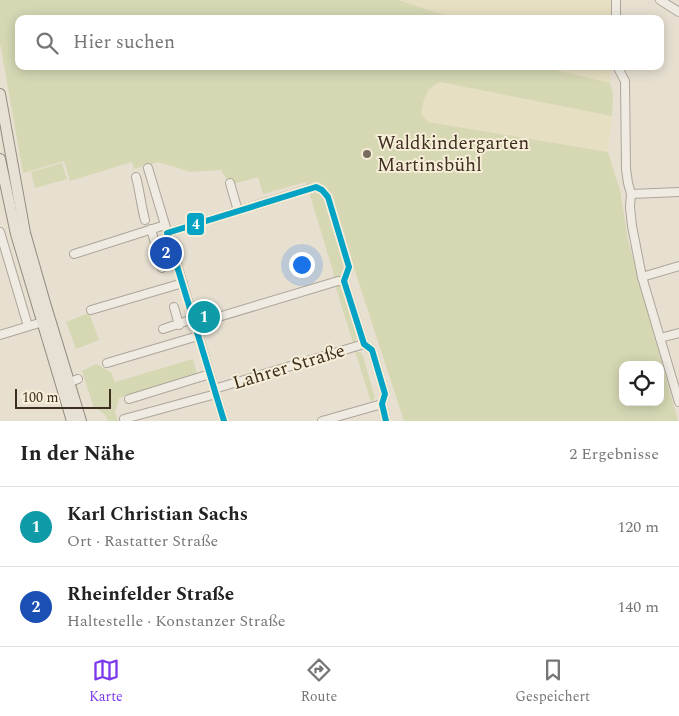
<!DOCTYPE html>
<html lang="de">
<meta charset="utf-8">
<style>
:root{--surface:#fff;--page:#f6f6f6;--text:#222;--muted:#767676;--line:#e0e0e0;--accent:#7c3aed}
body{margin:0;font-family:Spectral,serif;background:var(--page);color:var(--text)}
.controls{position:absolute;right:15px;bottom:15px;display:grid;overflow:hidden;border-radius:10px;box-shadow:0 2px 12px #0003}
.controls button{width:45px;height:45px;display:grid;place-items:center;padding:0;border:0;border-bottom:1px solid var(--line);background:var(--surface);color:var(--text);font:25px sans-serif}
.scale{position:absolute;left:15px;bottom:12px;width:96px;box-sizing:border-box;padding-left:5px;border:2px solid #3d2e20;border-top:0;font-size:14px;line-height:18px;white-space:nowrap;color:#3d2e20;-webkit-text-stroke:4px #f7eed8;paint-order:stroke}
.you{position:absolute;left:301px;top:264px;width:18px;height:18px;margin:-12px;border:4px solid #fff;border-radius:50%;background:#1a73e8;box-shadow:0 0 0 8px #1a73e833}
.badge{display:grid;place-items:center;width:32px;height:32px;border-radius:50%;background:var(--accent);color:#fff;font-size:16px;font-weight:700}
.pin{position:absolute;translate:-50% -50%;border:2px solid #fff;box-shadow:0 1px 5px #0006}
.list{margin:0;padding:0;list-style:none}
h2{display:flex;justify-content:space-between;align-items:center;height:65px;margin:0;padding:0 20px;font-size:21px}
h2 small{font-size:16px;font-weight:400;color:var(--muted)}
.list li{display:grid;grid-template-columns:32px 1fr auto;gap:15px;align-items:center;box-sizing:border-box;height:80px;padding:0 20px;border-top:1px solid var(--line)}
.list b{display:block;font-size:19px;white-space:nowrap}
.list p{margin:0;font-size:16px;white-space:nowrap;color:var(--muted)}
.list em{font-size:16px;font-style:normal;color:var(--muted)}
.icon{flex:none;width:28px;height:28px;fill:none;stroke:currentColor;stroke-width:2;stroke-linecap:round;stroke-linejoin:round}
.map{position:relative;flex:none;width:679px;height:421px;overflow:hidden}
.search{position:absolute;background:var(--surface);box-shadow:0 2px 12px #0003;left:15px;right:15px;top:15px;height:55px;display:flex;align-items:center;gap:12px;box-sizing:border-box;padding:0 18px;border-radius:10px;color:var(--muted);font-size:19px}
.sheet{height:225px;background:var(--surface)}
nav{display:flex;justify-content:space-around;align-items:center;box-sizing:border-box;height:70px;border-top:1px solid var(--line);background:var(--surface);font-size:14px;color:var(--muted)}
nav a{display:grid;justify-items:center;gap:2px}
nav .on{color:var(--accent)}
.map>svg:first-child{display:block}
.farmland{fill:#e6dfc2}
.green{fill:#d6d7b3;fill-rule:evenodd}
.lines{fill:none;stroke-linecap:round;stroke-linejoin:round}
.minor-casing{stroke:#ada599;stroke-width:10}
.major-casing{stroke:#928b80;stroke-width:12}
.minor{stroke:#efebe3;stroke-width:8}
.major{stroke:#e6e1d4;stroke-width:10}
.bus-1-casing{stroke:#f7eed8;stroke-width:10}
.bus-1{stroke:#03a3c5;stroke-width:6}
.poi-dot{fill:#786c5e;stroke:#f7eed8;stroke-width:2}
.labels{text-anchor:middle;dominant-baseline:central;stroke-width:4;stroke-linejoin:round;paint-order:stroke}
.poi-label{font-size:19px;fill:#3d2e20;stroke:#f7eed8;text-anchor:start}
.street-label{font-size:19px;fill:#3d2e20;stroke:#f7eed8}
.line-badge{stroke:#f7eed8;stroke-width:2}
.badge-label{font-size:14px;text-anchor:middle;font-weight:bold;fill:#fff}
</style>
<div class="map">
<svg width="679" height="421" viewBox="0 0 679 421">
<rect width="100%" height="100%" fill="#e7e0d1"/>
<g class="farmland">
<polygon points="398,0 613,0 612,19 449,19 450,17"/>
<polygon points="539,66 611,66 610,83"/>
<polygon points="440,82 612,116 608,152 428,122 421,114 424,99 429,88"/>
</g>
<g class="green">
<path d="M 0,0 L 398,0 L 450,17 L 449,19 L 19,19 L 19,66 L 539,66 L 610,83 L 613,94 L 612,116 L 440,82 L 429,89 L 424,99 L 421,114 L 428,122 L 608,152 L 620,190 L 628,240 L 678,421 L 404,421 L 332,201 L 322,190 L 308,188 L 306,182 L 263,194 L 258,177 L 230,185 L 221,170 L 190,172 L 158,162 L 134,169 L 132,162 L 70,181 L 64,161 L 23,173 L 0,43 ZM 623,365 L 660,365 L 660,402 L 623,402 Z"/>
<polygon points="62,163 67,179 35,188 31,172"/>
<polygon points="316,191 321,194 324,199 345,268 342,276 335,278 309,192"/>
<polygon points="335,285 341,286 344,294 357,337 355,343 353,343"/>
<polygon points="89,313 99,340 76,349 66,322"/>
<polygon points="355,351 362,353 363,356 375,398 371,402"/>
<path d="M 193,359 L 197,374 L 119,398 L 115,413 L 118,421 L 108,421 C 106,414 101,411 94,408 L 82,371 L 96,364 L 111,372 L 115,382 Z"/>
</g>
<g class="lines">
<defs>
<g id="minor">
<polyline points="616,0 616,19"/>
<polyline points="660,0 679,12"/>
<polyline points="617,66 625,81 626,169 628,183 631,194 630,207 632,226 642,277 679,402"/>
<polyline points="148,168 224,421"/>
<path d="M 136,177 C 140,192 141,205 145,220"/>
<polyline points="230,183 238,211"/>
<polyline points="631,194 679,192"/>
<polyline points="151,229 162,268"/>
<polyline points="0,232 28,326"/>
<path d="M 167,233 L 312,188 C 319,186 323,191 328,197 L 349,267 L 344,281 L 364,344 L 372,350 L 385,394 L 384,398 L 382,404 L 386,421"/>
<polyline points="74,254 165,225"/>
<polyline points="642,277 679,266"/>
<polyline points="174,307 179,325"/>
<polyline points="91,310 183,283"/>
<polyline points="195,324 338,281 344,281"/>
<polyline points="163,329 193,319"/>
<polyline points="0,335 46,321"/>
<polyline points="660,338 679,333"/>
<polyline points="107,363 198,336"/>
<polyline points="70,382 78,379"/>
<polyline points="214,389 364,344"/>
<polyline points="129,399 210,374"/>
<polyline points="124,419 216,394"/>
<polyline points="322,421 382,404"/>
</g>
<g id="major">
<polyline points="0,94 25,233 45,303 81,421"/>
<polyline points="0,159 16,234 72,421"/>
</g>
</defs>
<use href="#minor" class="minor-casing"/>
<use href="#major" class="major-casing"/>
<use href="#minor" class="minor"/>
<use href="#major" class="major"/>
<defs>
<polyline id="bus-1" points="224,421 167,233 316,187 322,190 328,197 349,267 344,281 364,344 372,350 385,394 382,404 386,421"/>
</defs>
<use href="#bus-1" class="bus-1-casing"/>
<use href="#bus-1" class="bus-1"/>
</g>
<circle class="poi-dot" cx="367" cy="154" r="5"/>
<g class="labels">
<g class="poi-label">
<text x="377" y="143">Waldkindergarten<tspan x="377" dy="22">Martinsbühl</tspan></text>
</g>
<g class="street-label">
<text transform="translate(289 367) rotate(-17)">Lahrer Straße</text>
</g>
</g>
<rect class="line-badge" x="186" y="212" width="19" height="24" rx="5" fill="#03a3c5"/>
<g class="badge-label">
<text x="196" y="229">4</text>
</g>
</svg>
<div class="controls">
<button><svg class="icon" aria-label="locate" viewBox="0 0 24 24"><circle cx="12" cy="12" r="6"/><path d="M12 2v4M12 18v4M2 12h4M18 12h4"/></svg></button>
</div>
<div class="scale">100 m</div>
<div class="you"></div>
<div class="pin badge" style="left:204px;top:317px;background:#0f9aa8">1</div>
<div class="pin badge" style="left:166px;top:253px;background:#1a4fb4">2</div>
<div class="search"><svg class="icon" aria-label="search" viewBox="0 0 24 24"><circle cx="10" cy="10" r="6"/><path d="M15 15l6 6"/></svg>Hier suchen</div>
</div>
<section class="sheet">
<h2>In der Nähe<small>2 Ergebnisse</small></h2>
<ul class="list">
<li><span class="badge" style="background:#0f9aa8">1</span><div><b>Karl Christian Sachs</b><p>Ort · Rastatter Straße</p></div><em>120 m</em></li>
<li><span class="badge" style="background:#1a4fb4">2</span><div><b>Rheinfelder Straße</b><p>Haltestelle · Konstanzer Straße</p></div><em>140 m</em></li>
</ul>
</section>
<nav>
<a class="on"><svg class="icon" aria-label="map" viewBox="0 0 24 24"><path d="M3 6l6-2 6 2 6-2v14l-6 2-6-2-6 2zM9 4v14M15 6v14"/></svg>Karte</a>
<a><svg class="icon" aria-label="directions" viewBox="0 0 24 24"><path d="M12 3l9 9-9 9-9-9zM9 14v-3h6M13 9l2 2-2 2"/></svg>Route</a>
<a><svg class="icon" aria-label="saved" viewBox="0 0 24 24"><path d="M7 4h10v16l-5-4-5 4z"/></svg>Gespeichert</a>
</nav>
